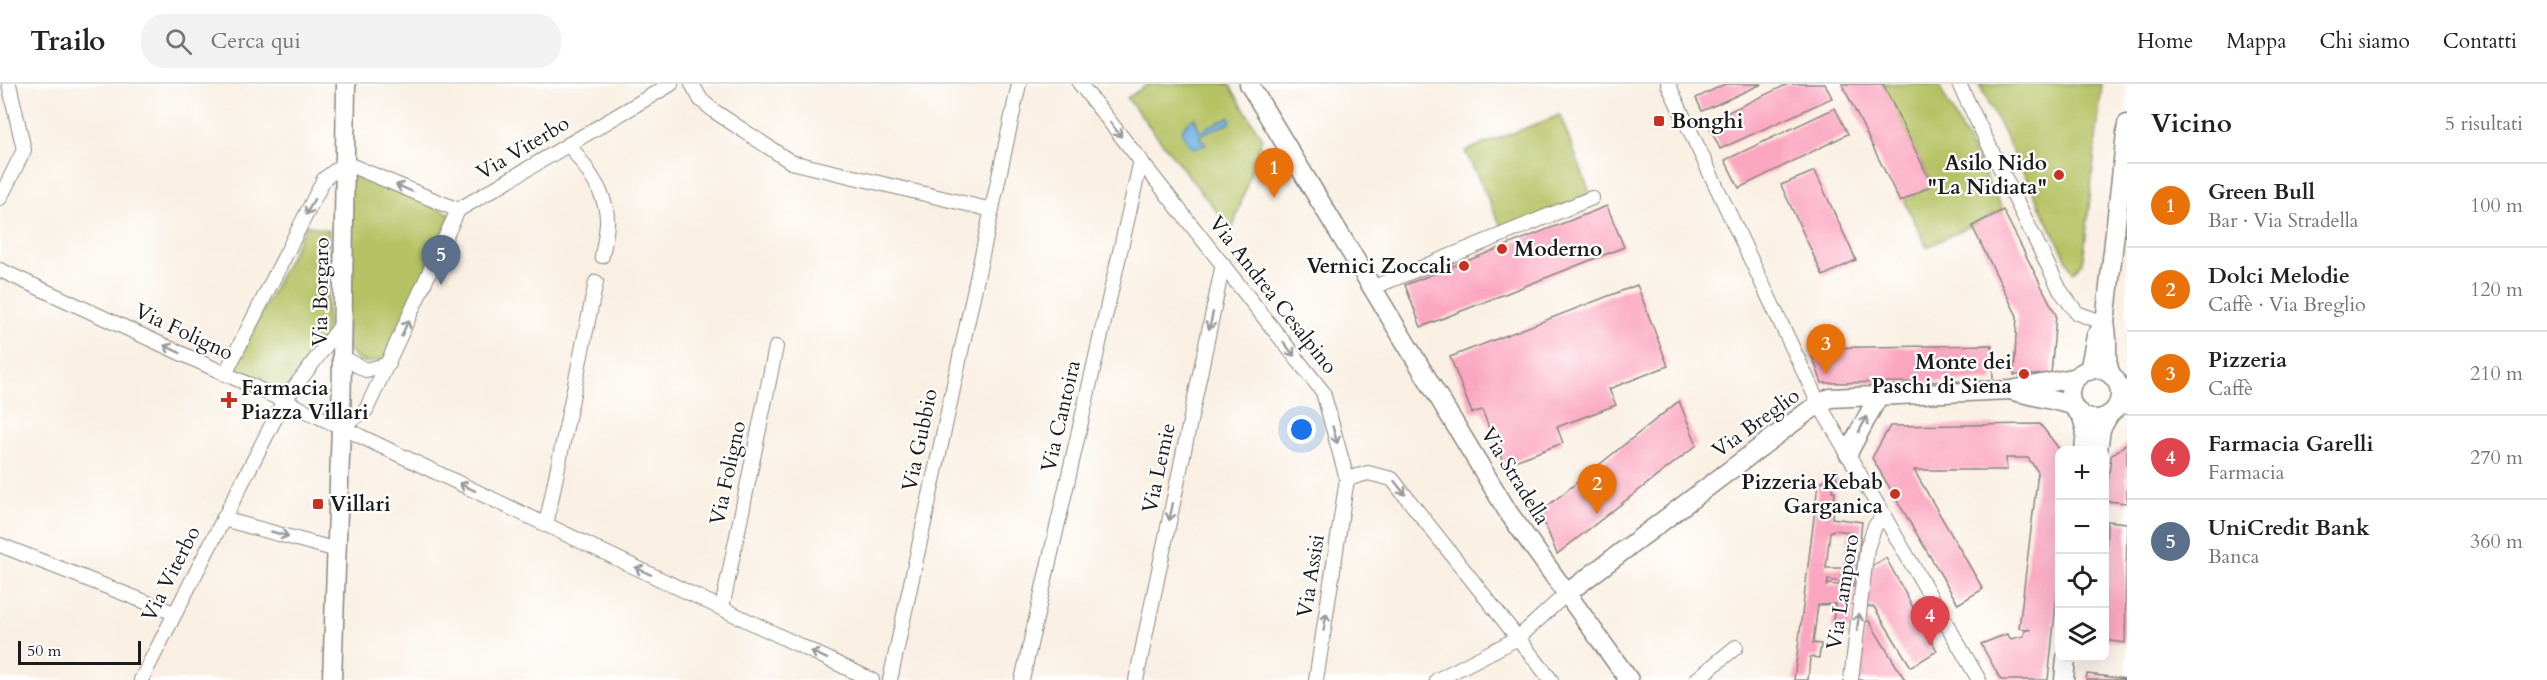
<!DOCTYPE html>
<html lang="it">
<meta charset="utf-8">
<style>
:root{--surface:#fff;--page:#f2f2f2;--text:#222;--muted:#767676;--line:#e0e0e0;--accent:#c8321e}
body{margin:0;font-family:Cardo,serif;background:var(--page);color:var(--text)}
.controls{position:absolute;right:18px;bottom:18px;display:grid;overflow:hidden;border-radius:12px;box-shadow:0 6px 24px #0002}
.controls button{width:54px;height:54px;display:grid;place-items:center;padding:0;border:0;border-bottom:2px solid var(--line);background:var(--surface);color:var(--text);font:30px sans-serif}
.scale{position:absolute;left:18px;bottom:15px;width:123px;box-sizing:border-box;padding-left:6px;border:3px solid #1c1c1c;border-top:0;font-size:16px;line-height:21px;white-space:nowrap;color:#1c1c1c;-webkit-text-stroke:4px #fff;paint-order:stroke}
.you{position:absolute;left:1302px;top:346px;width:21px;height:21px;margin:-15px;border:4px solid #fff;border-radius:50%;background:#1a73e8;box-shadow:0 0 0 9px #1a73e833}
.badge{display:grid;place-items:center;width:39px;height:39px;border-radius:50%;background:var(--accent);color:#fff;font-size:20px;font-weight:700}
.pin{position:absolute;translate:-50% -50px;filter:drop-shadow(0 2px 3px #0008)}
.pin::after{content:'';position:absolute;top:32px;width:21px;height:18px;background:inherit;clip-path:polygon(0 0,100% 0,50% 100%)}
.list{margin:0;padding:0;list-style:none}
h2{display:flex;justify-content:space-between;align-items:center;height:78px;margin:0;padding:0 24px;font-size:26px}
h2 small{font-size:20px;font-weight:400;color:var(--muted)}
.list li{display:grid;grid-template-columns:39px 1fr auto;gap:18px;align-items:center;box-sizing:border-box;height:84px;padding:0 24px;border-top:2px solid var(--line)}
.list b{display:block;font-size:22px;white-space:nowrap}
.list p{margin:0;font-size:20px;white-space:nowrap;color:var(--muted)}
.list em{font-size:20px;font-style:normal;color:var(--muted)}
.icon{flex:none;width:33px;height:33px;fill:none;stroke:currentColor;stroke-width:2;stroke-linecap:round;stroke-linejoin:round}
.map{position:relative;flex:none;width:2127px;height:596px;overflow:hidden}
header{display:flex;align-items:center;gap:36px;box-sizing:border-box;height:84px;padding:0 30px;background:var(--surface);border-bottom:2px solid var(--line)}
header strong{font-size:28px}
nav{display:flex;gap:33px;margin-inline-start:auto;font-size:21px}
.search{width:420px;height:54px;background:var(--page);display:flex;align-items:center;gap:15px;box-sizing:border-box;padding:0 21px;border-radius:24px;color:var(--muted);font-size:22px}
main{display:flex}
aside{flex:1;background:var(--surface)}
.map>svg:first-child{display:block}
.green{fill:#b5c264;stroke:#686f40;stroke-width:1.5}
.water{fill:#6ab0e1;stroke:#43667e;stroke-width:1.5}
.building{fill:#fba6c0;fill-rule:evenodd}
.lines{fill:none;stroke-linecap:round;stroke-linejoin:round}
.minor-casing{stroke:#8a867f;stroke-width:16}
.tertiary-casing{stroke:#8a867f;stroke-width:21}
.minor{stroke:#fff;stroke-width:14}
.tertiary{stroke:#fff;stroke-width:18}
.oneway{stroke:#999}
.poi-dot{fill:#c8321e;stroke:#fff;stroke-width:2}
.labels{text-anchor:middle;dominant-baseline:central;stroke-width:4.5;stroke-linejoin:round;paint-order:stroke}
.poi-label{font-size:21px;font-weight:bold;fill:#1c1c1c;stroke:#fff;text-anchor:start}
.street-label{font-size:21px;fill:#1c1c1c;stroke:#fff}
</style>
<header>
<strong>Trailo</strong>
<div class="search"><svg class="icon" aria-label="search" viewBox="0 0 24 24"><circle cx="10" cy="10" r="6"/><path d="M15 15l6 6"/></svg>Cerca qui</div>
<nav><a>Home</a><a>Mappa</a><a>Chi siamo</a><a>Contatti</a></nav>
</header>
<main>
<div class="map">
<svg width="2127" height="596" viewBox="0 0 2127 596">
<rect width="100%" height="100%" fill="#fff"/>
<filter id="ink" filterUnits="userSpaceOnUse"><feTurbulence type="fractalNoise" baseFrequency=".0167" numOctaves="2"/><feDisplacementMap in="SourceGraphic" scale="12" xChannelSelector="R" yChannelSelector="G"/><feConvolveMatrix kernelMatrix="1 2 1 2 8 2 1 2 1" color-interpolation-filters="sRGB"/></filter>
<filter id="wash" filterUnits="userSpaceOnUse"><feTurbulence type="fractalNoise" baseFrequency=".008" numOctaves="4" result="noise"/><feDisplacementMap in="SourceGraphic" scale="24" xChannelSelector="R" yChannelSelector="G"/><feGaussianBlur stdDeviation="1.35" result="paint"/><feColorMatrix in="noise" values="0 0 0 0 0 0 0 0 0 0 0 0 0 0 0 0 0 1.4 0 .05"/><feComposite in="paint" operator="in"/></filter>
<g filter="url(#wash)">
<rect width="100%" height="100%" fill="#f9efe2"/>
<g class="green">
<polygon points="1149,0 1229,0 1262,54 1232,147 1127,14"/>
<polygon points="1882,0 1938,0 2003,126 1927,163 1904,116 1932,100"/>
<polygon points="1979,0 2102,0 2083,179 2073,188"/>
<polygon points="1560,31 1592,114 1505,150 1465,67"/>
<path d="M 348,85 L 451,130 L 387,274 C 366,281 360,282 347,263 Z"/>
<polygon points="306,141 329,146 327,248 282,311 232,287"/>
</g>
<polygon class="water" points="1229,33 1231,37 1230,39 1201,50 1200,54 1206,61 1195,64 1189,61 1182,48 1185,41 1195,34 1199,47"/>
<g id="blocks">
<g class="building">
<polygon points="1725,0 1762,0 1702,27 1696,14"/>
<polygon points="1788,0 1825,0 1832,14 1720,65 1707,38"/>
<polygon points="1842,0 1883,0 1932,101 1900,118"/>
<polygon points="1835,24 1848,50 1739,104 1725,76"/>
<polygon points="1815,87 1856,176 1823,192 1781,101"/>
<polygon points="1607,122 1624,163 1421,243 1405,201"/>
<polygon points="2003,126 2056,231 2051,291 2014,291 2017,232 1972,142"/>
<polygon points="1637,201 1668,282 1609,305 1616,321 1557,343 1563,359 1504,381 1482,326 1472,329 1450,273"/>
<polygon points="1992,261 1993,297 1822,299 1809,264"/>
<polygon points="1679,317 1697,361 1557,470 1540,428"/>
<polygon points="2040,340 2060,366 2060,482 2048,596 2001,596 1981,560 2007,550 2011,555 2024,552 2025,546 2031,546 2019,544 2038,388 2028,374 2006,374 2007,386 1914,386 1983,505 1958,520 1872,374 1890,342"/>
<polygon points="2127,359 2127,419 2106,417 2111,372"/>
<path d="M 1834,390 L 1839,397 L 1833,401 L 1832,407 L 1835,407 L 1832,434 L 1862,438 L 1855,500 L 1828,496 L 1827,503 L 1828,500 L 1856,503 L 1851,546 L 1832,544 L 1835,520 L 1818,521 L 1813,559 L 1821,560 L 1819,574 L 1810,573 L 1808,596 L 1794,596 L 1818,400 ZM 1834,446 L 1849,448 L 1844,484 L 1826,484 L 1830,448 Z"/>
<polygon points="2107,437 2127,439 2125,559 2104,556"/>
<polygon points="1886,474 1937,567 1911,583 1874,523 1866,522 1872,482"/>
<polygon points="1865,537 1869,537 1905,596 1858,596"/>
<polygon points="2087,590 2126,595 2126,596 2086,596"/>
</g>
</g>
</g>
<g filter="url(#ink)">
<use href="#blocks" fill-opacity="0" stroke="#8a867f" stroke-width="1.5"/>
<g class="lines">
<defs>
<g id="minor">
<polyline points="692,0 701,16 714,27 791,78 992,126"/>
<polyline points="1080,0 1323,308 1347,395 1316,596"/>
<polyline points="1668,0 1819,320 1979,596"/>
<polyline points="1959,0 2060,206 2077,229 2105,239"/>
<path d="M 569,60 C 585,84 609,110 607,140 C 606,151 604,162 602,172"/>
<polyline points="0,114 24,66 9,0"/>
<polyline points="458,126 671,0"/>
<polyline points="0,186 341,343 872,596"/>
<polyline points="1374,203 1592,114"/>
<polyline points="342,273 366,286 389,280"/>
<polyline points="225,290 324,95 345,79 458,126"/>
<polyline points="2125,322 2127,323"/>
<polyline points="341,343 366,326 458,126"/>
<polyline points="1347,395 1368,389 1392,395 1551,596"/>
<polyline points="223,435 337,466"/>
<polyline points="546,441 596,198"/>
<polyline points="0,461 174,529"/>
<polyline points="722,524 776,263"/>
<polyline points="141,596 284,317 343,239"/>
<polyline points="890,596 1019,0"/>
<polyline points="1022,596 1141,76"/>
<polyline points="1136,596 1223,180"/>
<polyline points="1437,596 1518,554 1566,510"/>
<polyline points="1696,596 1736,563"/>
<polyline points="1851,596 1867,464 1875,442 1884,431"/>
</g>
<g id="tertiary">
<polyline points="1249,0 1508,428 1629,596"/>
<circle cx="2095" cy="310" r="25"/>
<polyline points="2089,287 2096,252 2105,239"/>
<path d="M 2112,292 C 2103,276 2110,258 2105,239 L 2127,40"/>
<polyline points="2013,307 2073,321"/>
<polyline points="2081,330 2086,347 2084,366"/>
<polyline points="2098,366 2101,345 2109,331"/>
<polyline points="1848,369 1879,311"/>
<polyline points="1566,510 1807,328 1830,314 2011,306 2078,293"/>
<polyline points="332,596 341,343 346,0"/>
<polyline points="2064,596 2066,574"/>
</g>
</defs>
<use href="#minor" class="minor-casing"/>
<use href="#tertiary" class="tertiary-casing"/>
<use href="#minor" class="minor"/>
<use href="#tertiary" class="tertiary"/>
</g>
<defs><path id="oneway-shaft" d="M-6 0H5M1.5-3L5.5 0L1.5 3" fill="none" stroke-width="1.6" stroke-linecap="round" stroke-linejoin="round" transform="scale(1.5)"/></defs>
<g class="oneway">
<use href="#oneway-shaft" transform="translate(1116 46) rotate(51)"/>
<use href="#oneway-shaft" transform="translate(404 104) rotate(-157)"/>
<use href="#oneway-shaft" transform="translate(310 123) rotate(117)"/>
<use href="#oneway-shaft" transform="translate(1211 237) rotate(102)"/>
<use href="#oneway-shaft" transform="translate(405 244) rotate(-66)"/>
<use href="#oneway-shaft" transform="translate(172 265) rotate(-155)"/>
<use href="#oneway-shaft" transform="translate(1289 265) rotate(52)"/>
<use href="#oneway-shaft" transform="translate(1863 340) rotate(-62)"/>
<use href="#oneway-shaft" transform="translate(1335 351) rotate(74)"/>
<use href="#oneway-shaft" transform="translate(467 403) rotate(-155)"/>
<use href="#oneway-shaft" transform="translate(1400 404) rotate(52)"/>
<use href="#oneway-shaft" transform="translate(1171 428) rotate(102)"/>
<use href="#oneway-shaft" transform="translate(280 450) rotate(16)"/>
<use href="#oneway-shaft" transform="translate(643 487) rotate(-155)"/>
<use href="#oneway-shaft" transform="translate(1325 538) rotate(-81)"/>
<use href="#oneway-shaft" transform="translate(1858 538) rotate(-83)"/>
<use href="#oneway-shaft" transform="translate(819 571) rotate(-155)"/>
</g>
</g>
<g class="poi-dot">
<rect x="1653" y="31" width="12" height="12" rx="3"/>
<circle cx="2059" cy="91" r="6"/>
<circle cx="1502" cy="165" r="6"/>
<circle cx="1464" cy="182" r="6"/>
<circle cx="2024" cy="290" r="6"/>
<path d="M226 307h6v6h6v6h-6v6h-6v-6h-6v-6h6z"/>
<circle cx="1895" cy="410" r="6"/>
<rect x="312" y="414" width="12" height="12" rx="3"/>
</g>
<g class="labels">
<g class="poi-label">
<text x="1671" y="37">Bonghi</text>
<text x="2047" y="79" text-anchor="end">Asilo Nido<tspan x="2047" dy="24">"La Nidiata"</tspan></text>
<text x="1514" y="165">Moderno</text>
<text x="1452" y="182" text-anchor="end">Vernici Zoccali</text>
<text x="2012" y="278" text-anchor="end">Monte dei<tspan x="2012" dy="24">Paschi di Siena</tspan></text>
<text x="241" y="304">Farmacia<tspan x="241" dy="24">Piazza Villari</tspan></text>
<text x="1883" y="398" text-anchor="end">Pizzeria Kebab<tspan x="1883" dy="24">Garganica</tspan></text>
<text x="330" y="420">Villari</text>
</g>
<g class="street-label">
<text transform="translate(523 64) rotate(-31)">Via Viterbo</text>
<text transform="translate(321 208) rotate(-89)">Via Borgaro</text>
<text transform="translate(1273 211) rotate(52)">Via Andrea Cesalpino</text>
<text transform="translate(184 248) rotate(25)">Via Foligno</text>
<text transform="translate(1061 332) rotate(-77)">Via Cantoira</text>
<text transform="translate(1756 339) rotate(-36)">Via Breglio</text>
<text transform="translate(920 356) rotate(-78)">Via Gubbio</text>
<text transform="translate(1159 384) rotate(-78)">Via Lemie</text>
<text transform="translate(728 389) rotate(-78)">Via Foligno</text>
<text transform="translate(1515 392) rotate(58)">Via Stradella</text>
<text transform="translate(171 490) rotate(-63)">Via Viterbo</text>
<text transform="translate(1311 492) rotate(-81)">Via Assisi</text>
<text transform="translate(1843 508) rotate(-81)">Via Lamporo</text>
</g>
</g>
</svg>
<div class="controls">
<button>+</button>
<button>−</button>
<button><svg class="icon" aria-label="locate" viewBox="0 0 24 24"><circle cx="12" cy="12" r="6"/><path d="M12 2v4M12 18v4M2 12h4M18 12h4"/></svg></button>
<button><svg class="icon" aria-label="layers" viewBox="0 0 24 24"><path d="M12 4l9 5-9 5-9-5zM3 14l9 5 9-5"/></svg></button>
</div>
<div class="scale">50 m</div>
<div class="you"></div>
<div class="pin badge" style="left:1274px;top:114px;background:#e8710a">1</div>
<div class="pin badge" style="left:1597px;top:430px;background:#e8710a">2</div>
<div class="pin badge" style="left:1826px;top:290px;background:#e8710a">3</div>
<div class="pin badge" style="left:1930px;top:562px;background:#e0444e">4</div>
<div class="pin badge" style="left:441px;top:201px;background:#5c6f8a">5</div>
</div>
<aside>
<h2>Vicino<small>5 risultati</small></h2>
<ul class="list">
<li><span class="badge" style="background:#e8710a">1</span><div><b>Green Bull</b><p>Bar · Via Stradella</p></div><em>100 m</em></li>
<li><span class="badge" style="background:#e8710a">2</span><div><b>Dolci Melodie</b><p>Caffè · Via Breglio</p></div><em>120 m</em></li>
<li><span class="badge" style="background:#e8710a">3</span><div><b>Pizzeria</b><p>Caffè</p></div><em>210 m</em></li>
<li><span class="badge" style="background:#e0444e">4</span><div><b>Farmacia Garelli</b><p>Farmacia</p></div><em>270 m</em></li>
<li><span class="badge" style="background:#5c6f8a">5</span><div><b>UniCredit Bank</b><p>Banca</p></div><em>360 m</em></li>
</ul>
</aside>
</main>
